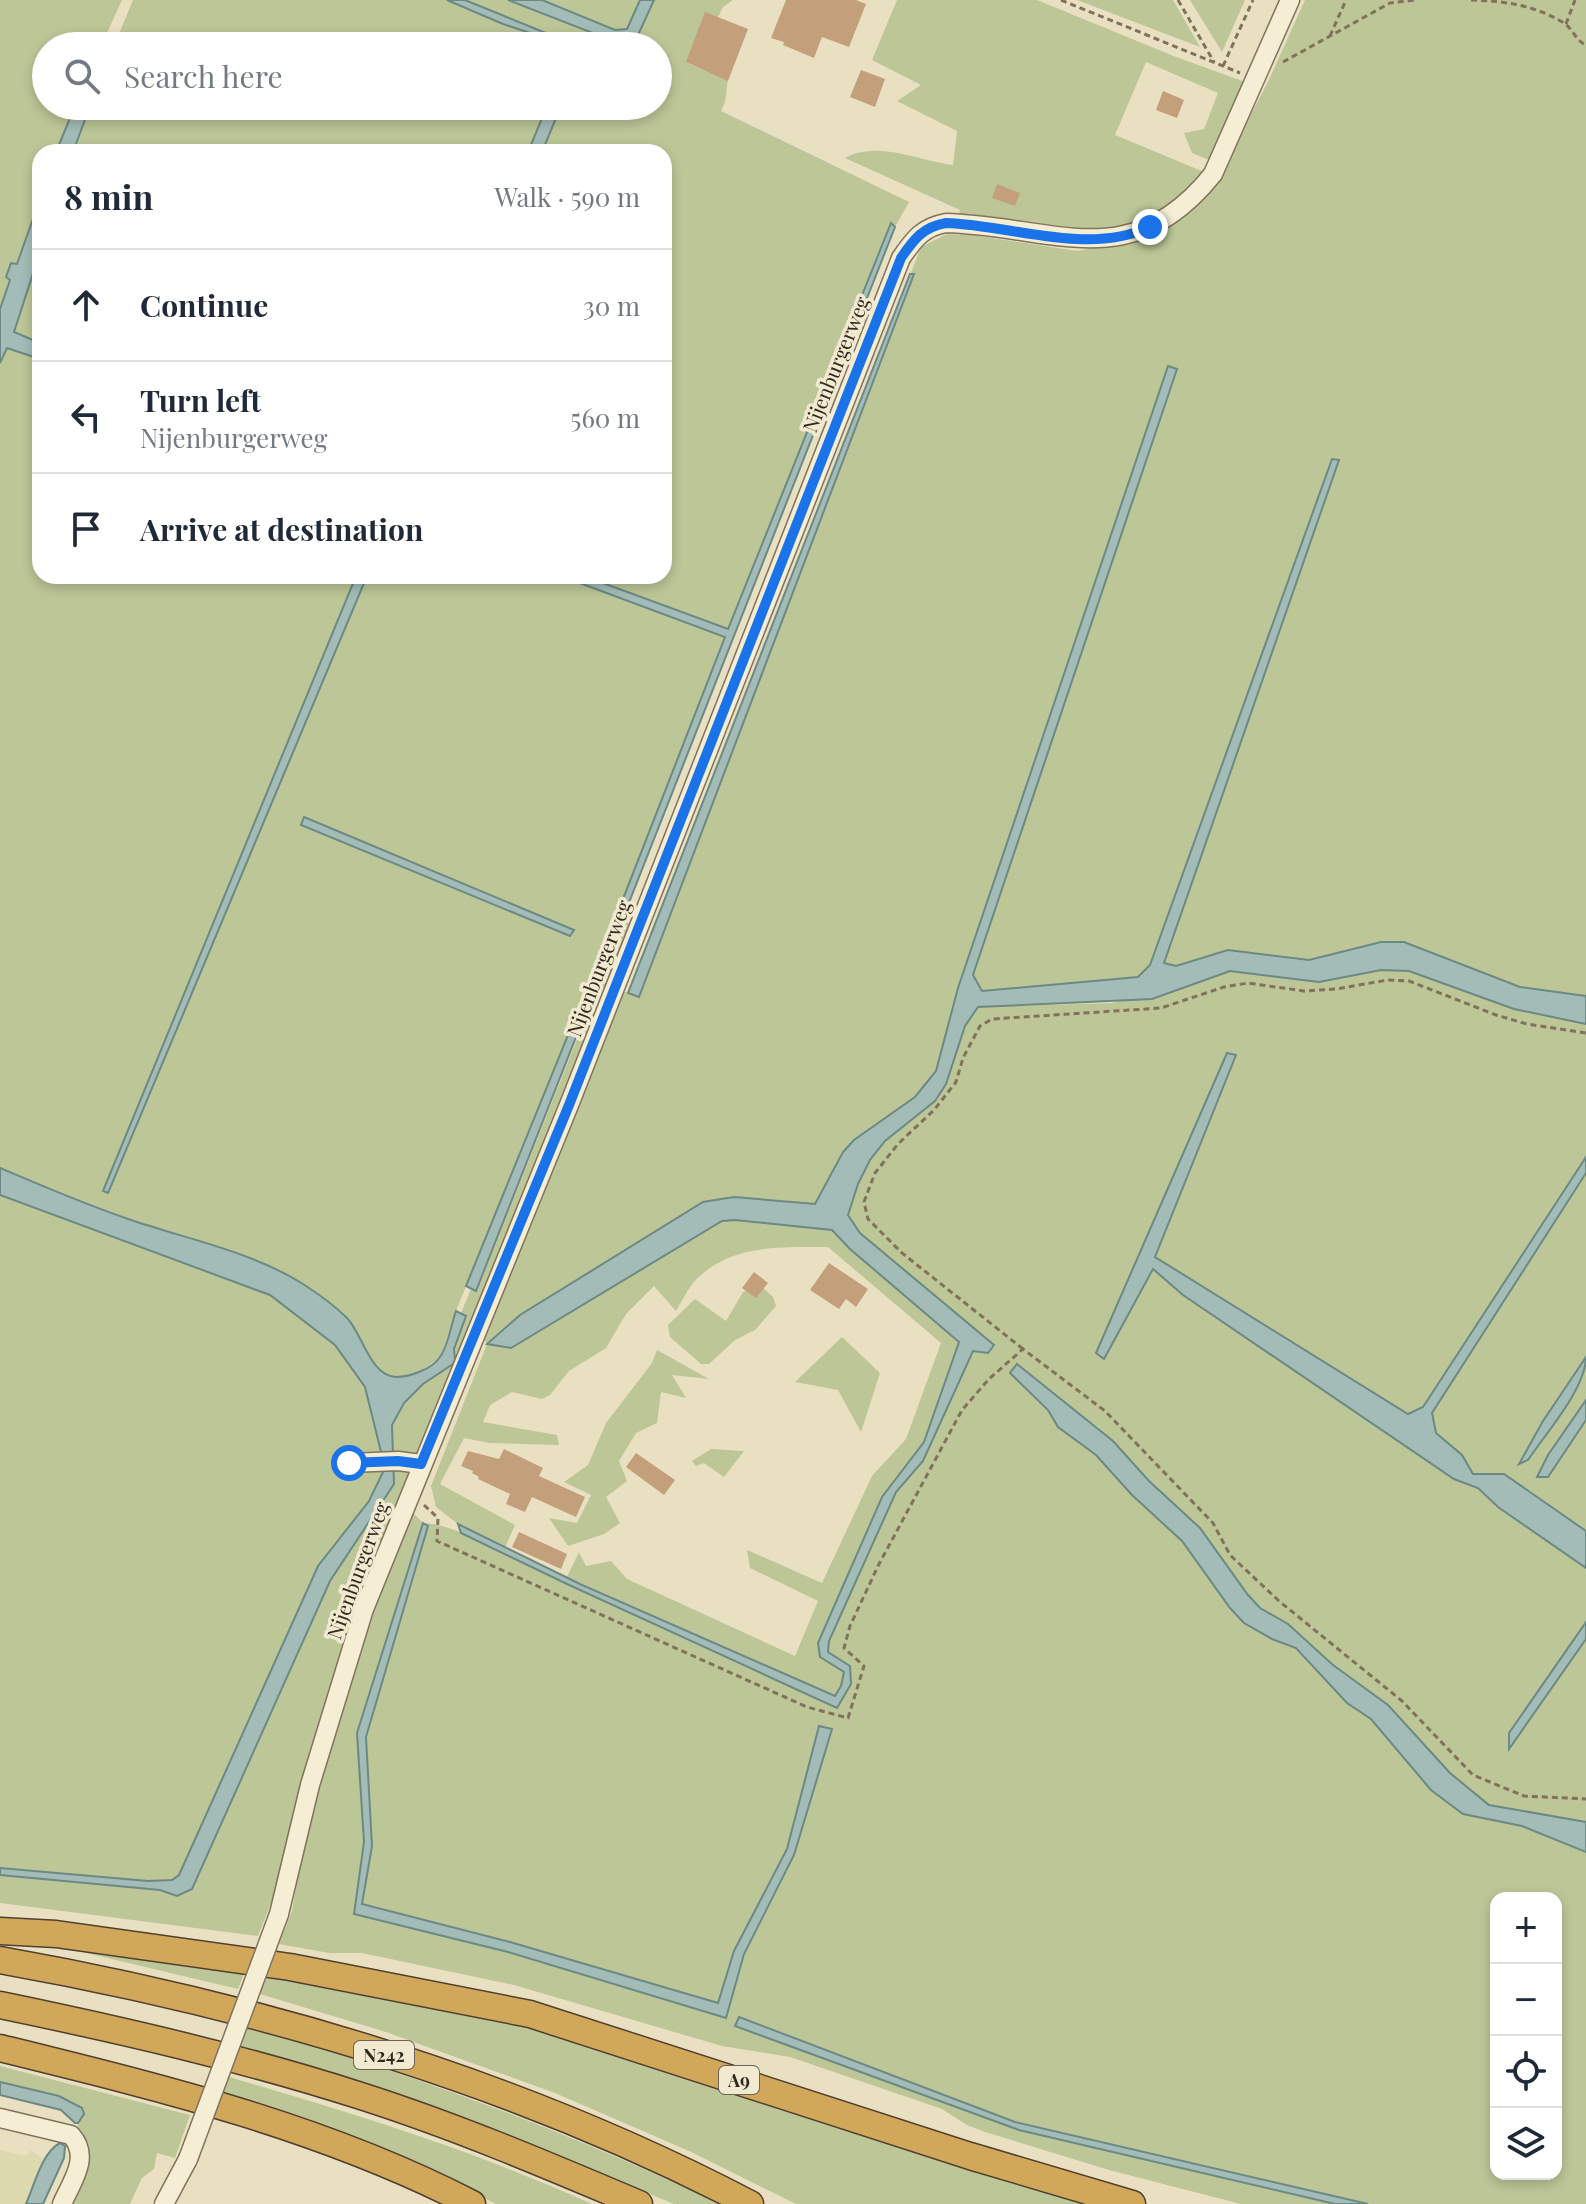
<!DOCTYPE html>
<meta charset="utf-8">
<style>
:root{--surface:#fff;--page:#f6f6f7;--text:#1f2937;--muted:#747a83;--line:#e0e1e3}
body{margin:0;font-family:"Playfair Display",serif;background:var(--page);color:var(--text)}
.controls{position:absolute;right:24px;bottom:24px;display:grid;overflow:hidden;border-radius:16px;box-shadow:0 4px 12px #0003}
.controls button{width:72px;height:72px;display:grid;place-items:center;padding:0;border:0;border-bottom:2px solid var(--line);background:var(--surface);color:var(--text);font:40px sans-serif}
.stop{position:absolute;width:24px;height:24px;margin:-18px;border:6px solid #1a73e8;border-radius:50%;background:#fff}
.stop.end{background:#1a73e8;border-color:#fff;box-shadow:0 2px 8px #0008}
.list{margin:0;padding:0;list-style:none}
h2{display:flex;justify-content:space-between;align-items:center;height:104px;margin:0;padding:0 32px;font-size:34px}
h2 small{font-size:26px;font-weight:400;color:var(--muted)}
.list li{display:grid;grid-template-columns:52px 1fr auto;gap:24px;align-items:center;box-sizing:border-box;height:112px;padding:0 32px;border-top:2px solid var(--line)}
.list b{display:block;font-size:30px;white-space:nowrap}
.list p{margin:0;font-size:26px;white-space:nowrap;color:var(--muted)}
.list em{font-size:26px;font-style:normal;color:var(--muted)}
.icon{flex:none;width:44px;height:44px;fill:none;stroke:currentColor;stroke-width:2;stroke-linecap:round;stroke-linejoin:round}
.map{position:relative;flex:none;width:1586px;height:2204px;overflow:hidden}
.search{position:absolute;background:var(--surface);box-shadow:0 4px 12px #0003;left:32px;top:32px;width:640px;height:88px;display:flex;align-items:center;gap:20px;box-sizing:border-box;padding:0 28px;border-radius:44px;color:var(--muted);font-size:30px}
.panel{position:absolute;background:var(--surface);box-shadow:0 4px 12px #0003;left:32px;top:144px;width:640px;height:440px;border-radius:24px}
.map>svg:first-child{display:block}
.farmland{fill:#dedab0}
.green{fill:#bcc697;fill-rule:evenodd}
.water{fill:#a4bcb7;stroke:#6c8984;stroke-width:2}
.building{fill:#c39f7b}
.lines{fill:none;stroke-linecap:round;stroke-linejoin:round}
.minor-casing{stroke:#81725b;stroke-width:21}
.highway-casing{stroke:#4f402f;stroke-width:29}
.path{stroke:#81725b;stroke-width:3;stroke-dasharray:6 4;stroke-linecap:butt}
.minor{stroke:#f5eed4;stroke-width:18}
.highway{stroke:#d1a75a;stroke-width:26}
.minor-bridge-casing{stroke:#81725b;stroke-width:21;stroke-linecap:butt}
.minor-bridge{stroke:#f5eed4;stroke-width:18}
.route{stroke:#1a73e8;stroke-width:10}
.labels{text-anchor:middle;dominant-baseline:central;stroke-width:7;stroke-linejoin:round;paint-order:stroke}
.shield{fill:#f1ead0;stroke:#6b6353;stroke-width:2}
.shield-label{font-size:18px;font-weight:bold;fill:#32291e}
.street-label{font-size:20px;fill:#32291e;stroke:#f1ead0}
</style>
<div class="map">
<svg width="1586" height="2204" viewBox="0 0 1586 2204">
<rect width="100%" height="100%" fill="#e9e0c2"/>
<polygon class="farmland" points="0,2150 25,2156 31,2150 45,2160 26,2204 0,2204"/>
<g class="green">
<polygon points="0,0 122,0 101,46 46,46 46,106 75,106 56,152 40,152 40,199 17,265 11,263 6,277 11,279 0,309"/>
<polygon points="133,0 447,0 563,46 114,46"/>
<polygon points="465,0 508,0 626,46 569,46 558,38"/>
<polygon points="542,0 640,0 627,30 615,30"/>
<polygon points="654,0 733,0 723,7 717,19 707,16 689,64 728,79 725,102 721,111 909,202 895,227 891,224 728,630 584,576 664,576 664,152 542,152 561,106 658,106 658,46 633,46"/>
<path d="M 897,0 L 1037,0 L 1176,57 L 1245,82 L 1209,160 L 1192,153 L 1184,133 L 1204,129 L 1218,93 L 1146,62 L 1115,135 L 1204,172 L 1183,197 L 1127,230 L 1093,234 L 958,218 L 960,210 L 845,158 C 879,140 918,161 953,165 L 957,131 L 897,101 L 921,85 L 872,60 Z"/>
<polygon points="1077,0 1173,0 1200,47"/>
<polygon points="1190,0 1245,0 1222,52"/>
<path d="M 1305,0 L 1586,0 L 1586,996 L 1520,987 L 1404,942 L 1381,942 L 1309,960 L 1228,950 L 1176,966 L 1164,963 L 1150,965 L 1138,977 L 983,991 L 958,988 L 936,1071 L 915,1097 L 854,1140 L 844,1152 L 815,1204 L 734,1197 L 703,1202 L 520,1315 L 488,1343 L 512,1348 L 722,1221 L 735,1220 L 832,1230 L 850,1249 L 959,1342 L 924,1442 L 882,1497 L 820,1657 L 844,1672 L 841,1686 L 835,1696 L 567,1577 L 579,1552 L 586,1566 L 611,1561 L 627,1579 L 795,1656 L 818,1601 L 750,1568 L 747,1550 L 822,1583 L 872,1476 L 906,1439 L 941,1343 L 828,1247 C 784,1247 736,1244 701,1275 C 690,1283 683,1300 676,1311 L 654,1286 L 626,1314 L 606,1348 L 569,1371 L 550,1395 L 542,1399 L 512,1392 L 490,1405 L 483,1422 L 557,1435 L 559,1445 L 490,1443 L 464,1438 L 440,1484 L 515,1525 L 505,1548 L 458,1524 L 436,1507 L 431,1486 L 487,1344 L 482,1336 L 621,992 L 628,992 L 921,247 L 947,234 L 972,235 L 1078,251 L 1134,239 L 1232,150 L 1268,82 Z"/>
<polygon points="90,106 547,106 528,152 73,152"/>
<polygon points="40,252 40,343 13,333"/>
<polygon points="6,347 40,359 40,576 356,576 103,1191 107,1193 367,576 561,576 725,637 616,917 456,1311 440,1357 418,1373 397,1377 388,1375 377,1366 348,1319 304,1285 283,1273 252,1260 120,1216 0,1168 0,363"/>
<polygon points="624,921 637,927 417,1463 409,1471 377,1553 274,1895 258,1936 0,1903 0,1875 160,1890 177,1896 213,1844 330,1581 394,1484 392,1425 404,1403 423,1384 455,1360 454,1349 466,1316 461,1313 471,1289 477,1291"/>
<path d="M 1381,970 L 1409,971 L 1514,1009 L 1586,1024 L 1586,1531 L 1504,1474 L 1454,1479 L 1478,1488 L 1498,1507 L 1586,1568 L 1586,1622 L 1509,1733 L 1509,1747 L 1586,1639 L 1586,1822 L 1529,1812 L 1586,1852 L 1586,2204 L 1241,2204 L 1109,2170 L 985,2132 L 967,2125 L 942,2109 L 790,2057 L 722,2046 L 514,1985 L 362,1953 L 329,1953 L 279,1944 L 292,1911 L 309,1812 L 378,1588 L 410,1510 L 423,1523 C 461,1524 531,1568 568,1585 C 657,1627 747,1668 837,1707 L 850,1667 L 828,1652 L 829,1641 L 896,1492 L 923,1461 L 974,1350 L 860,1233 L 848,1215 L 858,1184 L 870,1160 L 885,1141 L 935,1101 L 946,1084 L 965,1026 L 978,1007 L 1112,1003 L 1230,971 L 1319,982 ZM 1010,1373 L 1098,1427 L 1149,1481 L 1200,1528 L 1248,1595 L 1260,1608 L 1288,1624 L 1333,1665 L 1388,1705 L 1450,1773 L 1511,1824 L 1431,1790 L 1371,1719 L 1347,1703 L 1296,1648 L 1272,1639 L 1230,1608 L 1182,1541 L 1132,1495 L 1096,1455 L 1058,1427 L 1048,1410 ZM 423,1523 L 428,1527 L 366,1737 L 372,1846 L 362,1905 L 510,1942 L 718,2003 L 734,1951 L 787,1849 L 819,1726 L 831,1729 L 794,1855 L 744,1954 L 725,2018 L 508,1952 L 355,1914 L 364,1842 L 357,1733 ZM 1496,1898 L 1556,1898 L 1556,2174 L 1496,2174 Z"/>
<polygon points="0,1195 270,1295 335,1345 365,1387 385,1468 369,1501 318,1566 179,1875 172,1880 148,1881 0,1868"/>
<polygon points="760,1285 773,1297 776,1306 755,1330 735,1340 709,1364 701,1364 670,1337 668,1325 695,1299 726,1321 743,1292"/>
<polygon points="842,1337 880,1373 861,1432 838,1390 795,1382"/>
<polygon points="657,1350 709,1379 672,1375 686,1398 661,1392 657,1423 636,1433 619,1461 627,1481 606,1497 620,1523 604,1534 568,1546 549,1518 577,1523 591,1495 564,1482 588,1465 606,1423 652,1363"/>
<polygon points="711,1449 744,1451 724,1477 704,1463 696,1466 692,1461"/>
<polygon points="61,1947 245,1971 238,1989"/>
<polygon points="268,1974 482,2017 551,2034 1092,2204 796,2204 689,2151 555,2093 386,2032 260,1994"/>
<path d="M 248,2027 C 412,2073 568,2132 721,2204 L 674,2204 L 467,2118 L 373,2085 L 241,2046 Z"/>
<path d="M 0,2066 L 190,2115 L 175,2158 L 157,2153 L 154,2169 L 142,2178 L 130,2204 L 72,2204 L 87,2174 L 82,2171 C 90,2155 92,2142 76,2130 L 84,2111 L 67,2100 L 0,2082 Z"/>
<path d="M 229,2077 C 353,2113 475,2151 592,2204 L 496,2204 L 424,2168 L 223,2095 Z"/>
</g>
<g class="water">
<polygon points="447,0 465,0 558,38 569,46 503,24"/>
<polygon points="508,0 542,0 615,30 627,29 640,0 654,0 633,46 626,46"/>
<polygon points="75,106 90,106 73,152 56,152"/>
<polygon points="547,106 561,106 542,152 528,152"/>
<polygon points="40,199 40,252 14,332 40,343 40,359 7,348 0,363 0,309 10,280 6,277 11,263 17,264"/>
<polygon points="891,223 895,227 476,1291 466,1286 616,917 725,637 561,576 584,576 728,629"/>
<polygon points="910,274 914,274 639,997 628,993"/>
<polygon points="1168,366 1177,369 973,975 982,991 1138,977 1150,965 1332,459 1339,460 1164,963 1176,966 1228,950 1309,960 1381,942 1404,942 1520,987 1586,996 1586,1024 1514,1009 1409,971 1381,970 1319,982 1230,971 1152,999 978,1007 965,1026 946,1084 935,1101 885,1141 870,1160 858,1184 848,1215 860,1233 994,1345 988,1353 973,1351 923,1461 896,1492 829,1641 828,1652 850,1666 851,1684 837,1708 567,1584 461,1533 458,1524 580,1584 835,1696 841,1686 844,1672 820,1657 818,1643 882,1497 924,1442 959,1342 850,1249 832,1230 735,1220 722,1221 511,1348 487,1344 520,1315 703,1202 734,1197 815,1204 843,1152 854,1140 915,1097 936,1071 958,988"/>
<polygon points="356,576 367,576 108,1193 103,1191"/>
<polygon points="304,817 574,930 570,936 301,825"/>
<polygon points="1227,1053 1236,1055 1155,1257 1408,1414 1423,1407 1586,1157 1586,1173 1432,1413 1436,1433 1462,1455 1473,1474 1504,1474 1586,1531 1586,1568 1498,1507 1478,1488 1454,1479 1183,1295 1153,1269 1104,1359 1096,1353"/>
<path d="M 0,1168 C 45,1187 91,1207 137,1222 C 192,1240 254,1253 303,1284 C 317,1293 335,1306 347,1318 C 362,1333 370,1376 396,1377 C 410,1377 432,1369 440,1357 C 448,1346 451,1325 456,1311 L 466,1316 L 454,1349 L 455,1360 L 453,1364 L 423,1384 L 404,1403 L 392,1425 L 394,1484 L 330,1581 L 192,1889 L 177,1896 L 160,1890 L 0,1875 L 0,1868 L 148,1881 L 172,1880 L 179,1875 L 318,1566 L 369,1501 L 385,1468 L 365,1387 L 335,1345 L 270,1295 L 0,1195 Z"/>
<path d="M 1586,1357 C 1586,1388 1546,1433 1528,1460 L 1519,1464 L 1543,1421 Z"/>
<polygon points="1017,1364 1113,1441 1149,1481 1200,1528 1248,1595 1260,1608 1288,1624 1333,1665 1388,1705 1450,1773 1489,1805 1586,1822 1586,1852 1522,1826 1463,1814 1431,1790 1371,1719 1347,1703 1296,1648 1272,1639 1244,1623 1230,1608 1182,1541 1132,1495 1096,1455 1058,1427 1048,1410 1010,1373"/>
<polygon points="1586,1400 1586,1420 1548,1477 1537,1477 1548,1455"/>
<polygon points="423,1523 428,1526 366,1737 372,1846 362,1904 510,1942 718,2003 734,1951 787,1849 819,1726 832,1729 794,1855 744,1954 726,2018 508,1952 354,1914 364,1842 357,1733"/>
<polygon points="1586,1622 1586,1639 1509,1749 1509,1733"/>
<polygon points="739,2017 1015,2122 1368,2204 1335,2204 1019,2130 735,2026"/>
<polygon points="0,2082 59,2096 82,2108 84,2114 78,2123 75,2123 61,2110 0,2095"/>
<path d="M 60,2143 L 65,2146 L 64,2158 L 43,2204 L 26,2204 C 34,2186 42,2152 60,2143 Z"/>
</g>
<g class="building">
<polygon points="786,0 856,0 866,4 849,47 822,37 814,58 783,45 784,42 771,38"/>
<polygon points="705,12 748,29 728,81 686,62"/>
<polygon points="861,70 885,79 875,107 850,97"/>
<polygon points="1163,91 1184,100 1177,118 1156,110"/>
<polygon points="997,184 1020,193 1015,206 992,198"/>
<polygon points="829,1263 868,1289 856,1307 846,1299 839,1309 810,1290"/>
<polygon points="754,1272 768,1283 756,1298 742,1288"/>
<polygon points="504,1449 543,1468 539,1476 585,1497 576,1517 532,1497 525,1512 506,1504 510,1494 478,1479 479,1477 472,1473 473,1471 461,1466 468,1451 499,1459"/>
<polygon points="636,1453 675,1480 664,1495 626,1467"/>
<polygon points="519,1532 567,1554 561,1569 512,1547"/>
</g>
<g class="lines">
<defs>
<g id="minor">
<polyline points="349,1463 398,1461 421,1464"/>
<path d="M 279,1914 L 310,1785 L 364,1609 L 569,1105 L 901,258 C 914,239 923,227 946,223 C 1054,226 1131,277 1213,174 L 1290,0"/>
<path d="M 0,2118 L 71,2135 C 91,2157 72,2181 62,2204"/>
<polyline points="164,2204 188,2159"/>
</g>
<g id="highway">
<polyline points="0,1931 56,1934 290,1967 530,2014 970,2156 1132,2204"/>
<path d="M 0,1960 C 259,2006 517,2082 750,2204"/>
<path d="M 0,2005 C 121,2030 243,2058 361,2096 C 455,2126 547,2165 639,2204"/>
<path d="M 0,2048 C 162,2088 323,2127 472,2204"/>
</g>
</defs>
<use href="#minor" class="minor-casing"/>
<use href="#highway" class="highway-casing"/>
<g class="path">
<polyline points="1061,0 1240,73"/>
<polyline points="1178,0 1214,62"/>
<path d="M 1471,0 C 1505,1 1534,5 1564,23 C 1573,29 1576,41 1586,45"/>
<polyline points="1566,24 1575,0"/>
<polyline points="1330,36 1346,0"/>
<polyline points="1283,62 1390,3 1415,0"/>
<polyline points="1223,66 1253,0"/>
<polyline points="1023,1349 902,1253 868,1219 864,1202 875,1173 898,1144 934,1110 956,1082 963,1058 980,1026 992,1019 1161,1008 1224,987 1248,983 1304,991 1336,989 1388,980 1409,981 1496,1015 1527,1024 1586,1033"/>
<polyline points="424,1505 438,1518 437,1541 807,1707 848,1718 864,1666 844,1648 850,1626 878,1566 962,1410 989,1379 1023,1349 1105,1411 1213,1523 1230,1555 1279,1601 1402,1701 1473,1775 1524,1796 1586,1799"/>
</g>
<use href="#minor" class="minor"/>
<use href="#highway" class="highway"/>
<defs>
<polyline id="minor-bridge" points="188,2159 279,1914"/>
</defs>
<use href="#minor-bridge" class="minor-bridge-casing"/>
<use href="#minor-bridge" class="minor-bridge"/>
</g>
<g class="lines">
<path class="route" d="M 349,1463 L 398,1461 L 421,1464 L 569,1105 L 901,258 C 914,239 923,227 946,223 C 1012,225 1087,256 1150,227"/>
</g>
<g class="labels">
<g class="shield">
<rect x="354" y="2041" width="60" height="28" rx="6"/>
<rect x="719" y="2066" width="40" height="28" rx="6"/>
</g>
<g class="shield-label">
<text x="384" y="2055">N242</text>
<text x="739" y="2080">A9</text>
</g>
<g class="street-label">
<text transform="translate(835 364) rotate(-68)">Nijenburgerweg</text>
<text transform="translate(598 968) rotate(-69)">Nijenburgerweg</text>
<text transform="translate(357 1570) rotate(-70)">Nijenburgerweg</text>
</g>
</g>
</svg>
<div class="controls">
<button>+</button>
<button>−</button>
<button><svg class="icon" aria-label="locate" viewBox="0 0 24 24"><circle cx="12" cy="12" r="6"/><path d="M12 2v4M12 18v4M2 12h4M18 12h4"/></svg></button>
<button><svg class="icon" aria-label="layers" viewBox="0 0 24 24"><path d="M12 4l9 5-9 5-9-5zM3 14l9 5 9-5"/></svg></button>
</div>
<div class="stop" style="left:349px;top:1463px"></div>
<div class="stop end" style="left:1150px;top:227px"></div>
<div class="search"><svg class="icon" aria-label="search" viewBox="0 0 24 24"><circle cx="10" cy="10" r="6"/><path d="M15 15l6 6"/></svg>Search here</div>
<section class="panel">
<h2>8 min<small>Walk · 590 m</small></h2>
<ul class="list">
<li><svg class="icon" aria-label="ahead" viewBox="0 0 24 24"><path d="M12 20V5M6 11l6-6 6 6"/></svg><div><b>Continue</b></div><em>30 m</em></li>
<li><svg class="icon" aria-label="left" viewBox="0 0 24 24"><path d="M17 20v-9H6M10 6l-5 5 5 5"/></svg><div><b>Turn left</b><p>Nijenburgerweg</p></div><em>560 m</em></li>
<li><svg class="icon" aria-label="arrive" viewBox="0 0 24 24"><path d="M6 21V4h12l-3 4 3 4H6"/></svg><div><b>Arrive at destination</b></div></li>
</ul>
</section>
</div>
